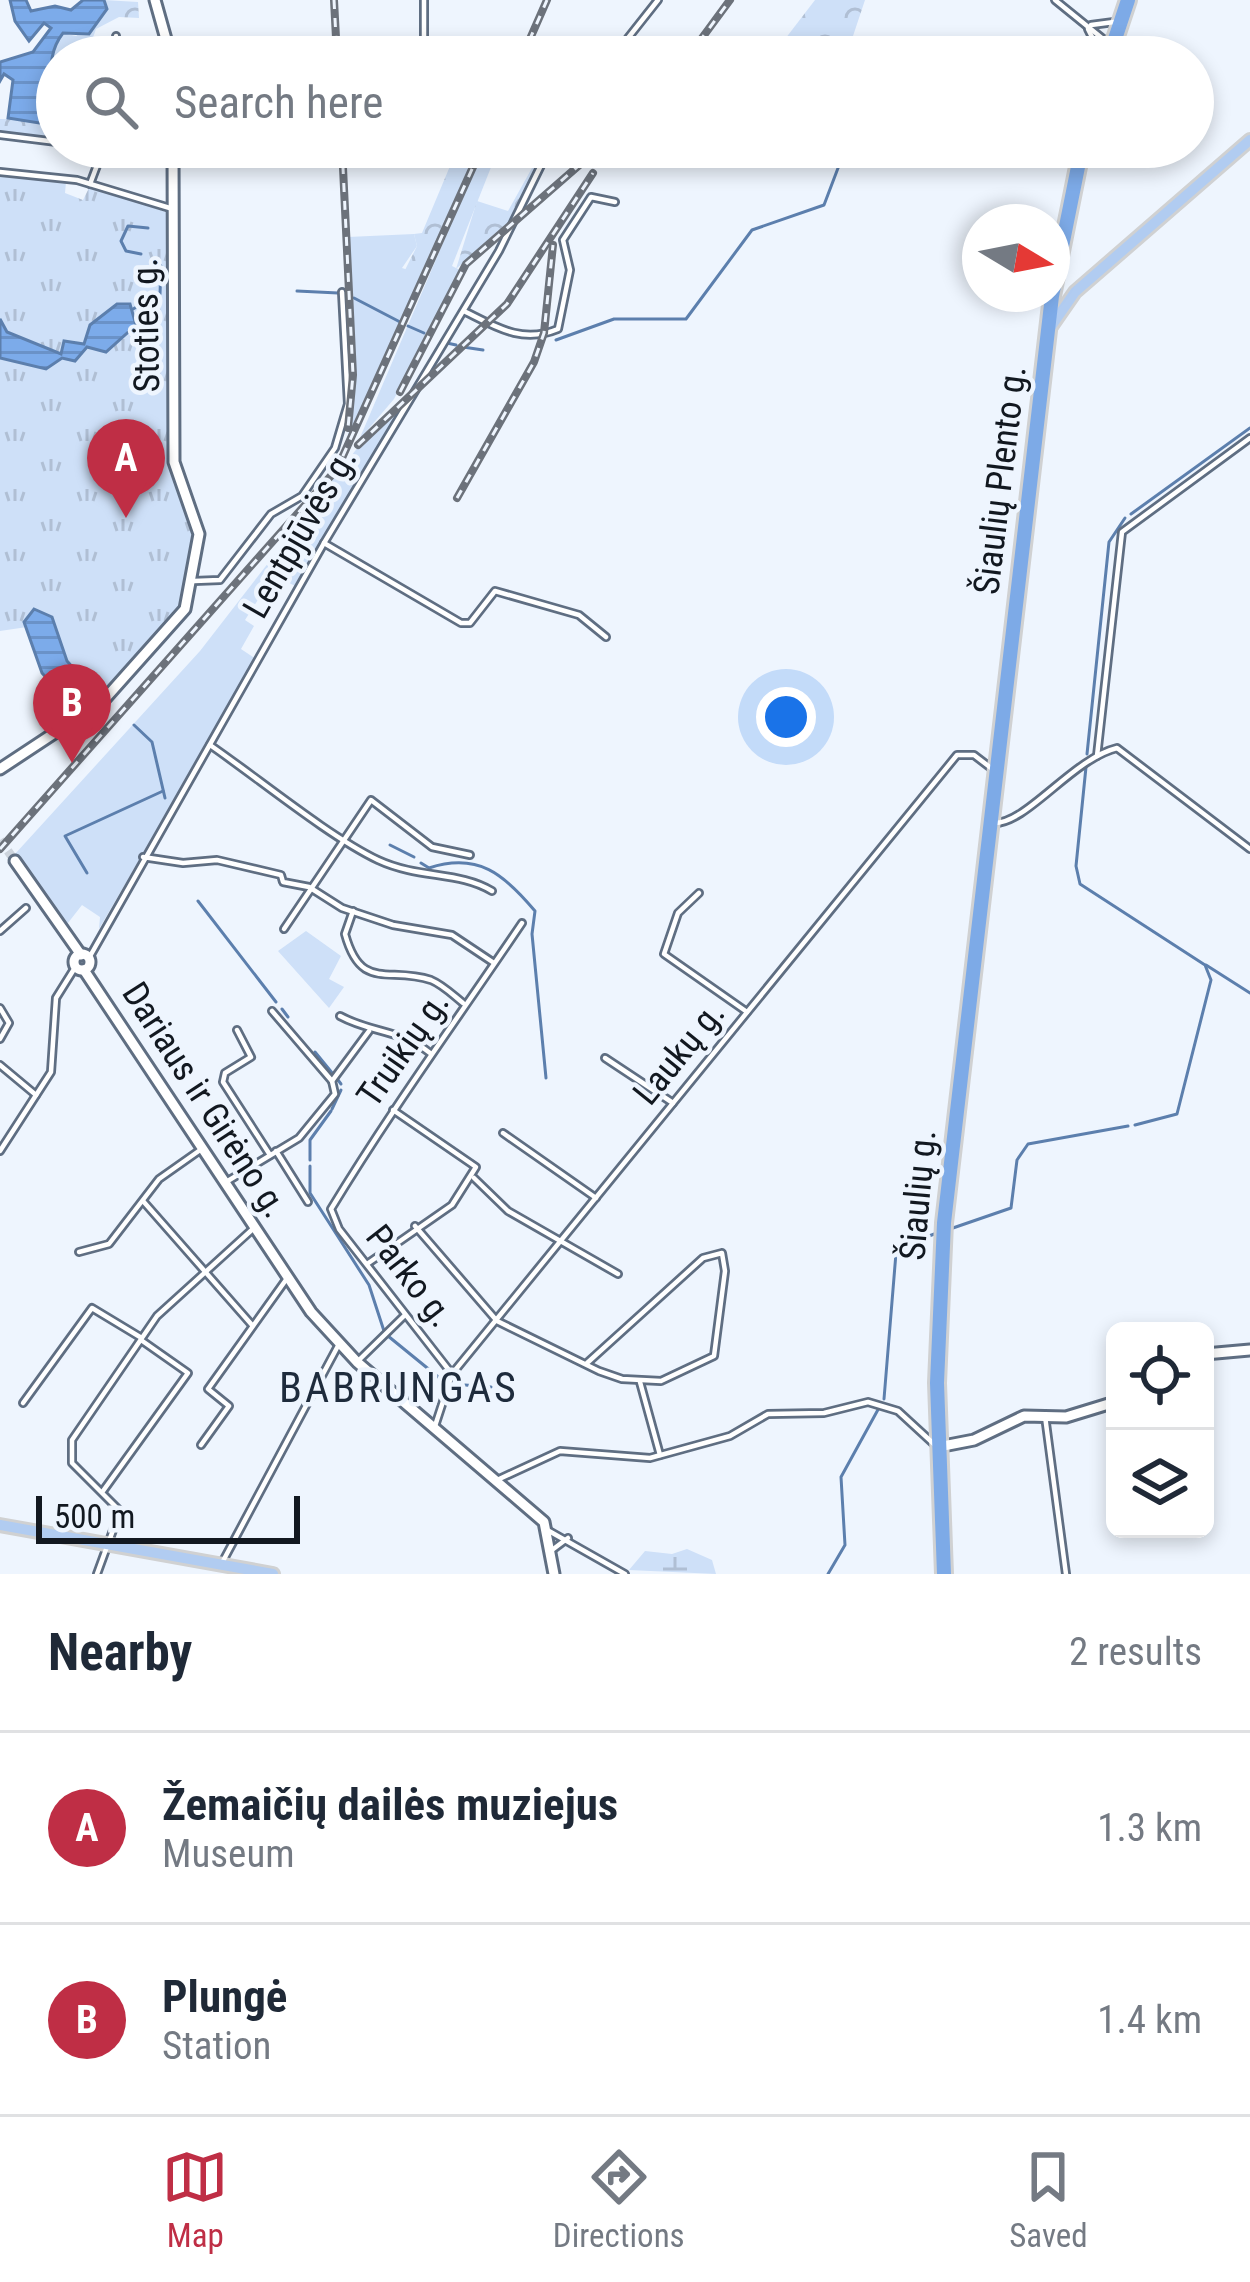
<!DOCTYPE html>
<meta charset="utf-8">
<style>
:root{--surface:#fff;--page:#f2f2f3;--text:#1f2937;--muted:#747a83;--line:#e0e1e3;--accent:#bf2e45}
body{margin:0;font-family:"Roboto Condensed",sans-serif;background:var(--page);color:var(--text)}
.controls{position:absolute;right:36px;bottom:36px;display:grid;overflow:hidden;border-radius:18px;box-shadow:0 6px 18px #0003}
.controls button{width:108px;height:108px;display:grid;place-items:center;padding:0;border:0;border-bottom:3px solid var(--line);background:var(--surface);color:var(--text);font:60px sans-serif}
.compass{position:absolute;left:962px;top:204px;width:108px;height:108px;border-radius:50%;background:var(--surface);box-shadow:0 6px 18px #0003;rotate:100deg}
.scale{position:absolute;left:36px;bottom:30px;width:264px;box-sizing:border-box;padding-left:12px;border:6px solid #121820;border-top:0;font-size:33px;line-height:42px;white-space:nowrap;color:#121820;-webkit-text-stroke:9px #eef5fe;paint-order:stroke}
.you{position:absolute;left:786px;top:717px;width:42px;height:42px;margin:-30px;border:9px solid #fff;border-radius:50%;background:#1a73e8;box-shadow:0 0 0 18px #1a73e833}
.badge{display:grid;place-items:center;width:78px;height:78px;border-radius:50%;background:var(--accent);color:#fff;font-size:39px;font-weight:700}
.pin{position:absolute;translate:-50% -99px;filter:drop-shadow(0 3px 6px #0008)}
.pin::after{content:'';position:absolute;top:63px;width:42px;height:36px;background:inherit;clip-path:polygon(0 0,100% 0,50% 100%)}
.list{margin:0;padding:0;list-style:none}
h2{display:flex;justify-content:space-between;align-items:center;height:156px;margin:0;padding:0 48px;font-size:51px}
h2 small{font-size:39px;font-weight:400;color:var(--muted)}
.list li{display:grid;grid-template-columns:78px 1fr auto;gap:36px;align-items:center;box-sizing:border-box;height:192px;padding:0 48px;border-top:3px solid var(--line)}
.list b{display:block;font-size:45px;white-space:nowrap}
.list p{margin:0;font-size:39px;white-space:nowrap;color:var(--muted)}
.list em{font-size:39px;font-style:normal;color:var(--muted)}
.icon{flex:none;width:66px;height:66px;fill:none;stroke:currentColor;stroke-width:2;stroke-linecap:round;stroke-linejoin:round}
.map{position:relative;flex:none;width:1250px;height:1574px;overflow:hidden}
.search{position:absolute;background:var(--surface);box-shadow:0 6px 18px #0003;left:36px;right:36px;top:36px;height:132px;display:flex;align-items:center;gap:30px;box-sizing:border-box;padding:0 42px;border-radius:66px;color:var(--muted);font-size:45px}
.sheet{height:540px;background:var(--surface)}
nav{display:flex;justify-content:space-around;align-items:center;box-sizing:border-box;height:168px;border-top:3px solid var(--line);background:var(--surface);font-size:33px;color:var(--muted)}
nav a{display:grid;justify-items:center;gap:6px}
nav .on{color:var(--accent)}
.map>svg:first-child{display:block}
.grass{fill:#cee0f8}
.forest{fill:url(#forest-crowns)}
.wetland{fill:url(#wetland-marsh)}
.park{fill:url(#park-tufts)}
.water{fill:url(#water-rules);stroke:#5c7fad;stroke-width:3}
.lines{fill:none;stroke-linecap:round;stroke-linejoin:round}
.stream{stroke:#5c7fad;stroke-width:3}
.secondary-tunnel{stroke:#cdd4dd;stroke-width:9;stroke-dasharray:9 4.5;stroke-linecap:butt}
.street-casing{stroke:#5f6e82;stroke-width:10}
.secondary-casing{stroke:#5f6e82;stroke-width:15}
.primary-casing{stroke:#d0d1d2;stroke-width:16}
.highway-casing{stroke:#d0d1d2;stroke-width:20}
.street{stroke:#fff;stroke-width:4.5}
.secondary{stroke:#fff;stroke-width:9}
.primary{stroke:#b1ccf1;stroke-width:10}
.highway{stroke:#7daae7;stroke-width:14}
.rail-casing{stroke:#6c727b;stroke-width:8}
.rail{stroke:#eef5fe;stroke-width:3;stroke-dasharray:9;stroke-linecap:butt}
.labels{text-anchor:middle;dominant-baseline:central;stroke-width:9;stroke-linejoin:round;paint-order:stroke}
.street-label{font-size:36px;fill:#121820;stroke:#eef5fe}
.quarter-label{font-size:42px;letter-spacing:3px;fill:#1e2b3c;stroke:#eef5fe}
</style>
<div class="map">
<svg width="1250" height="1574" viewBox="0 0 1250 1574">
<defs>
<pattern id="forest-crowns" width="20" height="18" patternUnits="userSpaceOnUse" patternTransform="scale(3)"><rect width="20" height="18" fill="#cee0f8"/><path d="M2 6a3 3 0 1 1 6 0M12 15a3 3 0 1 1 6 0" fill="none" stroke="#b0bfd4"/></pattern>
<pattern id="wetland-marsh" width="20" height="14" patternUnits="userSpaceOnUse" patternTransform="scale(3)"><rect width="20" height="14" fill="#cee0f8"/><path d="M1 5h8M5 5V1M11 12h8M15 12V8" fill="none" stroke="#b0bfd4"/></pattern>
<pattern id="park-tufts" width="24" height="20" patternUnits="userSpaceOnUse" patternTransform="scale(3)"><rect width="24" height="20" fill="#cee0f8"/><path d="M3 7l-1-3M5 7V3M7 7l1-3M15 17l-1-3M17 17v-4M19 17l1-3" fill="none" stroke="#b0bfd4"/></pattern>
<pattern id="water-rules" width="6" height="5" patternUnits="userSpaceOnUse" patternTransform="scale(3)"><rect width="6" height="5" fill="#7cabea"/><path d="M0 2.5h6" fill="none" stroke="#6a92c8"/></pattern>
</defs>
<rect width="100%" height="100%" fill="#eef5fe"/>
<g class="grass">
<polygon points="480,147 356,430 346,447 355,393 348,237 414,234 417,246 402,268 421,274 474,149"/>
<polygon points="484,147 499,147 452,266 460,270 394,399 359,440"/>
<polygon points="403,403 297,587 274,575 245,620 254,626 241,649 256,659 99,929 100,917 82,905 64,928 15,854 200,651 362,442"/>
<polygon points="306,931 341,956 329,979 344,987 329,1008 278,951"/>
</g>
<g class="forest">
<path d="M 104,0 L 138,2 L 139,18 L 119,17 L 96,29 L 86,57 L 57,57 L 54,141 L 0,135 L 0,119 L 43,120 C 58,90 40,62 63,33 L 76,36 L 107,9 Z"/>
<polygon points="815,0 865,0 846,57 797,57 782,43"/>
<polygon points="458,147 476,147 421,274 402,276 417,246 414,234 422,233"/>
<polygon points="537,159 542,159 512,219 456,269 477,201 508,211"/>
</g>
<polygon class="wetland" points="687,1549 712,1560 716,1574 629,1570 645,1551 672,1554"/>
<polygon class="park" points="0,174 66,182 65,193 83,200 90,186 169,213 172,464 196,538 187,602 102,699 84,693 65,698 42,673 27,627 0,631"/>
<g class="water">
<path d="M 10,0 L 26,0 L 31,11 L 55,6 L 71,10 L 83,0 L 104,0 L 107,9 L 89,34 L 63,33 C 38,65 64,99 39,123 L 8,118 L 13,80 L 4,74 L 0,81 L 0,62 L 33,52 L 51,28 L 44,23 L 29,41 L 15,21 Z"/>
<polygon points="117,304 130,304 136,325 106,352 87,347 75,361 62,358 46,369 0,358 0,319 7,332 61,354 64,341 84,344 90,325"/>
<polygon points="34,609 52,617 67,661 86,682 86,691 65,698 42,673 24,622"/>
</g>
<g class="lines">
<g class="stream">
<polyline points="141,254 126,251 121,241 128,226 148,228"/>
<polyline points="297,291 338,293"/>
<polyline points="354,298 402,323"/>
<polyline points="133,309 160,294 161,266 154,261"/>
<polyline points="408,326 424,333"/>
<polyline points="556,340 614,319 686,319 752,230 824,205 846,147"/>
<polyline points="447,343 456,345"/>
<polyline points="463,347 483,350"/>
<polyline points="1131,514 1250,428"/>
<polyline points="85,688 101,695"/>
<polyline points="134,725 152,742 165,798"/>
<polyline points="1087,754 1109,542 1125,518"/>
<polyline points="1086,767 1076,866 1080,884 1205,965 1211,980 1177,1114 1135,1125"/>
<polyline points="390,845 414,857"/>
<path d="M 421,863 L 429,868 C 478,852 504,874 535,911 L 532,934 L 546,1078"/>
<polyline points="87,873 65,836 163,791"/>
<polyline points="198,901 276,1002"/>
<polyline points="1206,965 1250,993"/>
<polyline points="282,1009 288,1017"/>
<polyline points="315,1052 333,1074"/>
<polyline points="338,1080 341,1084"/>
<polyline points="332,1109 341,1090"/>
<polyline points="310,1160 310,1140 331,1111"/>
<polyline points="310,1166 310,1193 369,1285 384,1331"/>
<polyline points="950,1229 1011,1208 1017,1160 1028,1144 1128,1126"/>
<polyline points="388,1336 442,1380"/>
<polyline points="452,1384 491,1387"/>
<polyline points="884,1399 896,1253 902,1246 937,1233"/>
<polyline points="828,1574 845,1545 841,1477 880,1406"/>
</g>
<polyline class="secondary-tunnel" points="0,840 15,861"/>
<defs>
<g id="street">
<polyline points="424,0 424,57"/>
<polyline points="1055,0 1108,43"/>
<polyline points="1091,25 1114,22"/>
<polyline points="1088,29 1102,57"/>
<polyline points="116,36 117,57"/>
<polyline points="87,57 94,48 113,55"/>
<polyline points="191,57 319,51"/>
<polyline points="613,57 658,0"/>
<polyline points="0,135 57,142"/>
<polyline points="424,151 424,147"/>
<polyline points="0,172 77,180 173,209"/>
<polyline points="90,184 104,147"/>
<path d="M 464,311 C 496,327 522,344 558,329 L 570,270 L 563,240 L 591,197 L 615,202"/>
<polyline points="324,543 461,623 470,623 495,591 579,615 606,637"/>
<polyline points="194,581 220,580 271,514 302,496 335,448 348,404 342,292"/>
<path d="M 210,745 C 258,778 328,836 378,860 C 419,879 459,871 492,891"/>
<polyline points="1097,756 1122,532 1250,438"/>
<path d="M 993,823 C 1026,825 1072,759 1117,748 L 1250,849"/>
<polyline points="143,857 183,863 217,860 281,875 283,882 309,887 342,908 393,925 452,935 494,963"/>
<polyline points="699,893 678,913 664,954 747,1012"/>
<path d="M 353,911 L 345,934 C 361,992 388,966 431,980 C 443,985 453,995 463,1003"/>
<polyline points="284,929 371,800 432,847 470,855"/>
<polyline points="0,931 26,908"/>
<polyline points="89,958 324,543 499,251 550,147"/>
<polyline points="0,1008 9,1023 0,1039"/>
<polyline points="272,1011 332,1081"/>
<path d="M 340,1016 C 371,1033 402,1030 430,1053"/>
<polyline points="237,1030 251,1057 225,1073 223,1082 270,1155"/>
<polyline points="605,1058 673,1103"/>
<polyline points="0,1065 36,1095"/>
<polyline points="503,1133 596,1198"/>
<polyline points="0,1151 51,1072 56,998 76,966"/>
<polyline points="276,1151 308,1202"/>
<polyline points="474,1178 508,1211 618,1274"/>
<polyline points="226,1182 299,1138 335,1094 332,1081 369,1031"/>
<polyline points="143,1201 252,1325"/>
<polyline points="415,1226 497,1321 599,1371 622,1379 661,1381 714,1356 725,1271 722,1253 703,1258 586,1364"/>
<polyline points="79,1252 109,1244 159,1179 203,1148"/>
<polyline points="367,1264 452,1205 476,1167 393,1110"/>
<polyline points="358,1361 405,1315"/>
<path d="M 452,1374 L 339,1229 L 331,1209 C 391,1110 458,1018 522,923"/>
<polyline points="640,1382 660,1455"/>
<polyline points="23,1403 92,1308 140,1337"/>
<polyline points="1045,1416 1066,1574"/>
<polyline points="435,1426 452,1374 957,755 974,755 991,768"/>
<polyline points="201,1445 229,1406 208,1389 288,1277"/>
<polyline points="495,1481 560,1451 650,1458 730,1436 768,1414 824,1413 868,1402 898,1411 935,1445"/>
<polyline points="103,1491 188,1373 141,1340"/>
<polyline points="549,1531 625,1574"/>
<polyline points="552,1550 568,1538"/>
<polyline points="223,1561 339,1344"/>
<polyline points="97,1574 120,1511 72,1463 72,1440 157,1316 255,1227"/>
</g>
<g id="secondary">
<polyline points="155,0 171,57"/>
<polyline points="0,769 103,701 185,609 199,534 174,462 173,147"/>
<polyline points="15,861 81,955"/>
<circle cx="82" cy="962" r="8"/>
<polyline points="84,970 311,1312 357,1362 544,1522 554,1574"/>
<polyline points="1205,1354 1250,1350"/>
<polyline points="938,1447 974,1440 1024,1416 1066,1417 1115,1402"/>
</g>
<g id="primary">
<polyline points="1050,328 1075,292 1250,140"/>
<polyline points="0,1525 273,1574"/>
</g>
<g id="highway">
<polyline points="1109,57 1128,0"/>
<polyline points="944,1574 937,1383 944,1223 1052,296 1082,147"/>
</g>
</defs>
<use href="#street" class="street-casing"/>
<use href="#secondary" class="secondary-casing"/>
<use href="#primary" class="primary-casing"/>
<use href="#highway" class="highway-casing"/>
<use href="#street" class="street"/>
<use href="#secondary" class="secondary"/>
<use href="#primary" class="primary"/>
<use href="#highway" class="highway"/>
<defs>
<g id="rail">
<polyline points="334,0 337,57"/>
<polyline points="522,57 547,0"/>
<polyline points="688,57 730,0"/>
<polyline points="342,147 353,375 348,428"/>
<polyline points="400,392 466,264 600,147"/>
<polyline points="358,445 507,304 593,173"/>
<polyline points="457,498 534,362 544,333 553,245"/>
<polyline points="0,849 337,469 482,147"/>
</g>
</defs>
<use href="#rail" class="rail-casing"/>
<use href="#rail" class="rail"/>
</g>
<g class="labels">
<g class="street-label">
<text transform="translate(146 325) rotate(-91)">Stoties g.</text>
<text transform="translate(1000 480) rotate(-83)">Šiaulių Plento g.</text>
<text transform="translate(300 533) rotate(-60)">Lentpjūvės g.</text>
<text transform="translate(403 1049) rotate(-55)">Truikių g.</text>
<text transform="translate(679 1053) rotate(-51)">Laukų g.</text>
<text transform="translate(205 1100) rotate(57)">Dariaus ir Girėno g.</text>
<text transform="translate(918 1195) rotate(-85)">Šiaulių g.</text>
<text transform="translate(410 1276) rotate(52)">Parko g.</text>
</g>
<g class="quarter-label">
<text x="399" y="1387">BABRUNGAS</text>
</g>
</g>
</svg>
<div class="controls">
<button><svg class="icon" aria-label="locate" viewBox="0 0 24 24"><circle cx="12" cy="12" r="6"/><path d="M12 2v4M12 18v4M2 12h4M18 12h4"/></svg></button>
<button><svg class="icon" aria-label="layers" viewBox="0 0 24 24"><path d="M12 4l9 5-9 5-9-5zM3 14l9 5 9-5"/></svg></button>
</div>
<svg class="compass" viewBox="-18 -18 36 36"><path d="M0-13l5 13h-10z" fill="#e53935"/><path d="M0 13l5-13h-10z" fill="#747a83"/></svg>
<div class="scale">500 m</div>
<div class="you"></div>
<div class="pin badge" style="left:126px;top:518px">A</div>
<div class="pin badge" style="left:72px;top:763px">B</div>
<div class="search"><svg class="icon" aria-label="search" viewBox="0 0 24 24"><circle cx="10" cy="10" r="6"/><path d="M15 15l6 6"/></svg>Search here</div>
</div>
<section class="sheet">
<h2>Nearby<small>2 results</small></h2>
<ul class="list">
<li><span class="badge">A</span><div><b>Žemaičių dailės muziejus</b><p>Museum</p></div><em>1.3 km</em></li>
<li><span class="badge">B</span><div><b>Plungė</b><p>Station</p></div><em>1.4 km</em></li>
</ul>
</section>
<nav>
<a class="on"><svg class="icon" aria-label="map" viewBox="0 0 24 24"><path d="M3 6l6-2 6 2 6-2v14l-6 2-6-2-6 2zM9 4v14M15 6v14"/></svg>Map</a>
<a><svg class="icon" aria-label="directions" viewBox="0 0 24 24"><path d="M12 3l9 9-9 9-9-9zM9 14v-3h6M13 9l2 2-2 2"/></svg>Directions</a>
<a><svg class="icon" aria-label="saved" viewBox="0 0 24 24"><path d="M7 4h10v16l-5-4-5 4z"/></svg>Saved</a>
</nav>
